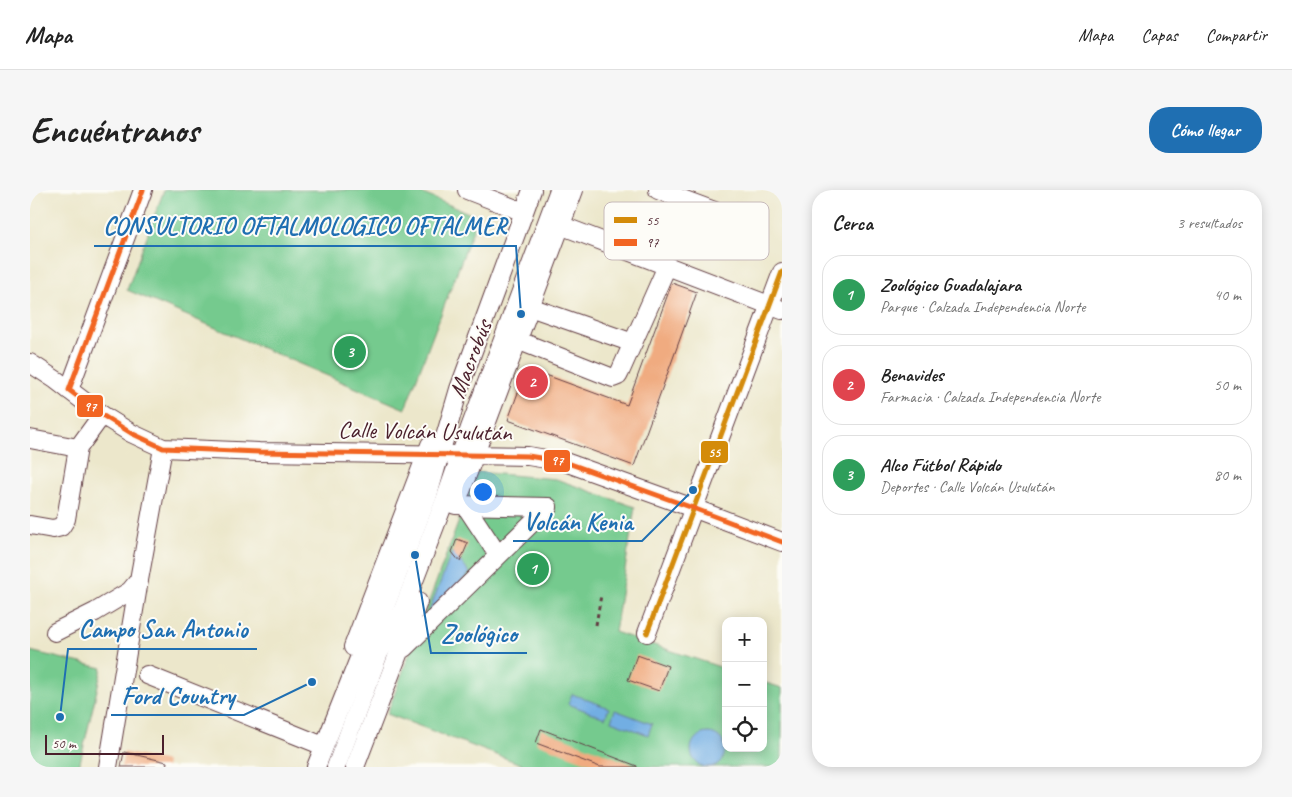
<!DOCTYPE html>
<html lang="es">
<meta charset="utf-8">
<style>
:root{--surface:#fff;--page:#f6f6f6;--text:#222;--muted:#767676;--line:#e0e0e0;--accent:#1f6fb2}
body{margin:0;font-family:Caveat,sans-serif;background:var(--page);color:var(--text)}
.controls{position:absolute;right:15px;bottom:15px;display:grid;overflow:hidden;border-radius:10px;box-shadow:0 2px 12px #0003}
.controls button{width:45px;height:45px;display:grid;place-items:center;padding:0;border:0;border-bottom:1px solid var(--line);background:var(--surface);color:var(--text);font:25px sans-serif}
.scale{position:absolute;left:15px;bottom:12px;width:119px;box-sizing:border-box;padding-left:5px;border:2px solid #4a1f2b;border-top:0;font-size:14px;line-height:18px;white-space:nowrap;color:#4a1f2b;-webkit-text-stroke:4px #fdfcf7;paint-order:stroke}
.you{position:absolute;left:452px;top:301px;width:18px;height:18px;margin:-12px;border:4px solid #fff;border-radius:50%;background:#1a73e8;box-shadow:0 0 0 8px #1a73e833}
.badge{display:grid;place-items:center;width:32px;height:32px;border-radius:50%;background:var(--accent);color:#fff;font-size:16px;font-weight:700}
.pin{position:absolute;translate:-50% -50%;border:2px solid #fff;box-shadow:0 1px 5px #0006}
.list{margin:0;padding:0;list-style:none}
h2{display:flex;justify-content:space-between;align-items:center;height:65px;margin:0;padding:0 20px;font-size:21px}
h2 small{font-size:16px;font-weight:400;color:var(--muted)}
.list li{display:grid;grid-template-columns:32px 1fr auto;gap:15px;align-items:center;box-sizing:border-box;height:80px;margin:0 10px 10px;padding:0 10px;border:1px solid var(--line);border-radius:20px}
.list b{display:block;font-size:19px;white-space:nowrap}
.list p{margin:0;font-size:16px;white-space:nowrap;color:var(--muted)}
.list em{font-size:16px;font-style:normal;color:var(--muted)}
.icon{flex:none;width:28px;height:28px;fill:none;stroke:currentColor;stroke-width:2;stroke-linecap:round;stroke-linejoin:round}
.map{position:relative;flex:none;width:752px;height:577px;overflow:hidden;border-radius:20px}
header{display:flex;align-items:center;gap:30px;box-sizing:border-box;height:70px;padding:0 25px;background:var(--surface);border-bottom:1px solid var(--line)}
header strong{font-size:24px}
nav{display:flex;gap:28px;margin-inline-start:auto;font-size:18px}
.intro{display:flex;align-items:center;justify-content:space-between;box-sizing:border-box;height:120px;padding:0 30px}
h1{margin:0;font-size:35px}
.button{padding:12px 22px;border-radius:20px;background:var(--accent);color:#fff;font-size:18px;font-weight:700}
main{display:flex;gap:30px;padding:0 30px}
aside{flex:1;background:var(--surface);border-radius:20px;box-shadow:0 2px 12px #0003}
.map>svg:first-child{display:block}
.green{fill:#75ca8e;stroke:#60745c}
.water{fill:#72aee3;stroke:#5e6687}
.building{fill:#f0ab80}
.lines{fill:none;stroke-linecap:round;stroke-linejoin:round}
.minor-casing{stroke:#623d43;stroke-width:20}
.path{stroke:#623d43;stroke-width:3;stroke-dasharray:4 4;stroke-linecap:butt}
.minor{stroke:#fff;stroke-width:18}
.bus-1-casing{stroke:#fdfcf7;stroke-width:9}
.bus-2-casing{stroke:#fdfcf7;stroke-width:9}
.bus-1{stroke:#d48b09;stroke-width:5}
.bus-2{stroke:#f26522;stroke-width:5}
.labels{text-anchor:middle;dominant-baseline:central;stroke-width:4;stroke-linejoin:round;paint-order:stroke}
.street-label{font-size:24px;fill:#4a1f2b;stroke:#fdfcf7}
.key{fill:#fdfcf7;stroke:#c7baba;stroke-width:1}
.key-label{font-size:14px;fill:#4a1f2b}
.leader{fill:none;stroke:#1f6fb2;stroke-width:2}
.callout-dot{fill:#1f6fb2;stroke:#fdfcf7;stroke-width:2}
.callout-label{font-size:25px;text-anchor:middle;font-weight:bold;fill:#1f6fb2;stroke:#fdfcf7;stroke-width:4;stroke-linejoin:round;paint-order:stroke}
.line-badge{stroke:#fdfcf7;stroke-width:2}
.badge-label{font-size:14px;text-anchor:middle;font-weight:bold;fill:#fff}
</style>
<header>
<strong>Mapa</strong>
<nav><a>Mapa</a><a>Capas</a><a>Compartir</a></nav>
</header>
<div class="intro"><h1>Encuéntranos</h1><a class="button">Cómo llegar</a></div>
<main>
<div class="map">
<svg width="752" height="577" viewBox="0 0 752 577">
<rect width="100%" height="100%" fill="#fdfcf7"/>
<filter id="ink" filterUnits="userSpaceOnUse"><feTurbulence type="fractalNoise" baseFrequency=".02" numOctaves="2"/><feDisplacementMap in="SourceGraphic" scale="10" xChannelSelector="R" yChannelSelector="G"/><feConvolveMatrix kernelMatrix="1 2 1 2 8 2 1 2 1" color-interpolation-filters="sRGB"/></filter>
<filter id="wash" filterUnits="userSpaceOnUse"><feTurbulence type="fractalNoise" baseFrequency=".0096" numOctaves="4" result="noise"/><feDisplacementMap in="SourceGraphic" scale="20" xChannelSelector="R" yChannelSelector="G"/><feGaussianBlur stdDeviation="1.12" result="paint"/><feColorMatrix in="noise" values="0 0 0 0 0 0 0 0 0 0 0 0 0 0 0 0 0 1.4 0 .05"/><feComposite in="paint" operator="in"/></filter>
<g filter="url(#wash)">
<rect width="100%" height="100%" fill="#ece7cb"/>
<g class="green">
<polygon points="134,0 384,0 448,27 375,219 97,100"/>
<polygon points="447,282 526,289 605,317 585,442 696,479 696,558 733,558 733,492 752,498 752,577 499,577 357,524"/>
<polygon points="0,461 72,478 49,577 0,577"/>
</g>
<g class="water">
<polygon points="422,362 440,383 398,424"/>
<polygon points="542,504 579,518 575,528 538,514"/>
<polygon points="585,520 622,534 618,545 581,531"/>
<circle cx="678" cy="560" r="17"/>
</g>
<g id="blocks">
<g class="building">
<polygon points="642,93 667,102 604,276 478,230 497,178 597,215"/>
<polygon points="427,349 438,353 430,372 422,362"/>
<polygon points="607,465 638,476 629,501 598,490"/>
<polygon points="511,539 607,576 607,577 570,577 506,553"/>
<polygon points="94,562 137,572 136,577 91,577"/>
</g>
</g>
</g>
<g filter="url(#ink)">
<use href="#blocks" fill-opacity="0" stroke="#623d43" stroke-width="1"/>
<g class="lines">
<defs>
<g id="minor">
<polyline points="437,0 486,19"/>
<polyline points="628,0 706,29"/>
<polyline points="530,35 752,120"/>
<polyline points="500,117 603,153"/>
<polyline points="487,150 583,188 588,186 590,182 637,76"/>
<polyline points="0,173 26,190 72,225 101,243 133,258 229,262 498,266 535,272 663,318 752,352"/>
<polyline points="39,200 113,0"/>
<polyline points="0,249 48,258"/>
<polyline points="431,301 544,0"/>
<polyline points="425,315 518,317"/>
<polyline points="435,315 468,365"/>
<polyline points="0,335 23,339 31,337 36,329 48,258 72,225"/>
<polyline points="25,442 65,422 100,401 109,390"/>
<polyline points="617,443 752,82"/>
<polyline points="323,457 400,255"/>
<polyline points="374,458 518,317"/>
<polyline points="117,485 286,553"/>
<polyline points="78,577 109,390 133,258"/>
<polyline points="286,577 334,456 355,417 398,305 429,199 502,0"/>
<polyline points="306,577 349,463 372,422 415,310 440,238 529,0"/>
<polyline points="325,577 388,412"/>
</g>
</defs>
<use href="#minor" class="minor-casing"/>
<polyline class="path" points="566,435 571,405"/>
<use href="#minor" class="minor"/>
<defs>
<polyline id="bus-1" points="617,443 752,82"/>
<polyline id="bus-2" points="113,0 39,200 72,225 101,243 133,258 229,262 498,266 535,272 663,318 752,352"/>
</defs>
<use href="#bus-1" class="bus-1-casing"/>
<use href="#bus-2" class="bus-2-casing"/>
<use href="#bus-1" class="bus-1"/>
<use href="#bus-2" class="bus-2"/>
</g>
</g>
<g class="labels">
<g class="street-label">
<text transform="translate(440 169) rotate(-69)">Macrobús</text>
<text transform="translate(395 241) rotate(1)">Calle Volcán Usulután</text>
</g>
</g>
<rect x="574" y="12" width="165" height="58" rx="8" class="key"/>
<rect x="584" y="27" width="23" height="6" fill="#d48b09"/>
<rect x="584" y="49" width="23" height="7" fill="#f26522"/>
<g class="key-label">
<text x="616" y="35">55</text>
<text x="616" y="57">97</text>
</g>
<path class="leader" d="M491 124L486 56H64M663 300L612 351H483M30 527L38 459H227M385 365L401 463H497M282 492L214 525H81"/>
<g class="callout-dot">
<circle cx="491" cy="124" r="5"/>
<circle cx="663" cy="300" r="5"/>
<circle cx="30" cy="527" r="5"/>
<circle cx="385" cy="365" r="5"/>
<circle cx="282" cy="492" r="5"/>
</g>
<g class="callout-label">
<text x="275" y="44">CONSULTORIO OFTALMOLOGICO OFTALMER</text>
<text x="548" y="340">Volcán Kenia</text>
<text x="133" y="447">Campo San Antonio</text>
<text x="449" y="452">Zoológico</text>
<text x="148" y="514">Ford Country</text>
</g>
<g class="line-badge">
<rect x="46" y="204" width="28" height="24" rx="5" fill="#f26522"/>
<rect x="670" y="250" width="29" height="24" rx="5" fill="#d48b09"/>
<rect x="513" y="259" width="28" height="24" rx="5" fill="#f26522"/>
</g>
<g class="badge-label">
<text x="60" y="221">97</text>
<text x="684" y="267">55</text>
<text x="527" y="275">97</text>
</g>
</svg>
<div class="controls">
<button>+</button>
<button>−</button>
<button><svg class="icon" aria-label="locate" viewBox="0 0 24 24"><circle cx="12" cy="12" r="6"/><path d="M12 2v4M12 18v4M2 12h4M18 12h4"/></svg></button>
</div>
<div class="scale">50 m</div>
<div class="you"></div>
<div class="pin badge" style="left:503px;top:379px;background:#2e9e5b">1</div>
<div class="pin badge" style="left:502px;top:192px;background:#e0444e">2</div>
<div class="pin badge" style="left:320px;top:162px;background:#2e9e5b">3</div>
</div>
<aside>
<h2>Cerca<small>3 resultados</small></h2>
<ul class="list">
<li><span class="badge" style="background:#2e9e5b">1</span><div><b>Zoológico Guadalajara</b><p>Parque · Calzada Independencia Norte</p></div><em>40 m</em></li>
<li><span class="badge" style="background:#e0444e">2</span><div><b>Benavides</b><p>Farmacia · Calzada Independencia Norte</p></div><em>50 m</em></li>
<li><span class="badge" style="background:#2e9e5b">3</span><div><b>Alco Fútbol Rápido</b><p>Deportes · Calle Volcán Usulután</p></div><em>80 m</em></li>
</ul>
</aside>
</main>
